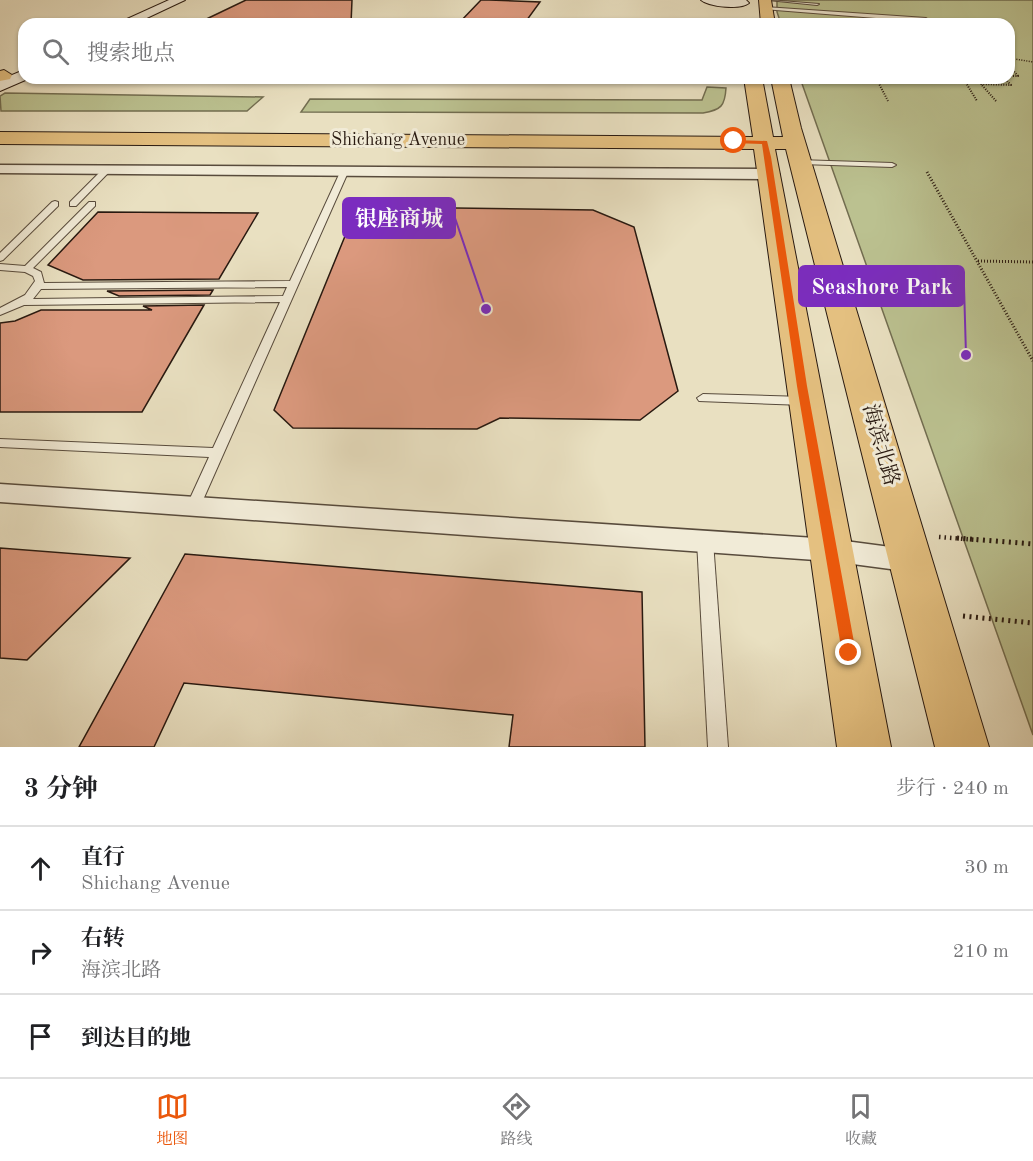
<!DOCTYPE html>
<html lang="zh">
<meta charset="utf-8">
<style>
:root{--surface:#fff;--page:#f2f2f2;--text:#202124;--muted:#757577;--line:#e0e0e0;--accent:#ea580c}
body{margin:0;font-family:"Old Standard TT","Noto Serif SC",serif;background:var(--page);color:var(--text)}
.stop{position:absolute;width:18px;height:18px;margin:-14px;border:4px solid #ea580c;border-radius:50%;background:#fff}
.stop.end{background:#ea580c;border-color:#fff;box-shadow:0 2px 6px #0008}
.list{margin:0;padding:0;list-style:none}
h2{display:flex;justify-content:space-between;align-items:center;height:78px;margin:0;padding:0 24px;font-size:26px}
h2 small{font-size:20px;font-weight:400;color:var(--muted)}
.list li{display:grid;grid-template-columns:39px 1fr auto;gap:18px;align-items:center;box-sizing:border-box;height:84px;padding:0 24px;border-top:2px solid var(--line)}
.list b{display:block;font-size:22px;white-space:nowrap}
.list p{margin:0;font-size:20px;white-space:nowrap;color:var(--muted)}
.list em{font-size:20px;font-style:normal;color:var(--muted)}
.icon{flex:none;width:33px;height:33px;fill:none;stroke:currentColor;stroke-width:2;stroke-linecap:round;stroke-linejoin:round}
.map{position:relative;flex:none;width:1033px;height:747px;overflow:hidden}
.search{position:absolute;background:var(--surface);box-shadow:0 2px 4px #0004;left:18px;right:18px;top:18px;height:66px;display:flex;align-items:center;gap:15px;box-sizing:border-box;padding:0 21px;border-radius:18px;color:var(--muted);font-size:22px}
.sheet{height:330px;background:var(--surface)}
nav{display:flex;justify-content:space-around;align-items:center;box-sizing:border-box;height:84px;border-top:2px solid var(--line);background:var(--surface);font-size:16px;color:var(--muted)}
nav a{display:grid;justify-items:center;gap:3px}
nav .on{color:var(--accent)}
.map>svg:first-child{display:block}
.green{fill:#bbc190;stroke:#726d50;stroke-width:1.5}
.building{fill:#db997e;stroke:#281910;stroke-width:1.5}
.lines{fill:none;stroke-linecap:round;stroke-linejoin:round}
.lane-casing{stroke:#584b3c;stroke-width:2}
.street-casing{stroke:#584b3c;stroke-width:3}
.secondary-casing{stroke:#281910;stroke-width:2}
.primary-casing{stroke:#281910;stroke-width:2}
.path-far4{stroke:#281910;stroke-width:1.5;stroke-dasharray:1 1.5;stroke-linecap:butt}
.path-far3{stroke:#281910;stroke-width:2;stroke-dasharray:1 1.5;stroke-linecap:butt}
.path-far2{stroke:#281910;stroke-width:3;stroke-dasharray:1 2;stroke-linecap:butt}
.path-far1{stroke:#281910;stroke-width:4.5;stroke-dasharray:1.5 4;stroke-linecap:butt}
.path{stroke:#281910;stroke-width:5;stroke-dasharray:2 4.5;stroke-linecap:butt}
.lane{fill:#f1ebd7;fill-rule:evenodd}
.street{fill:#f1ebd7;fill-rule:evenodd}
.secondary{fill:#f1ebd7;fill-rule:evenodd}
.primary{fill:#e4c080;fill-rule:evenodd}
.route{fill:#ea580c}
.labels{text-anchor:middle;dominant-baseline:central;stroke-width:6;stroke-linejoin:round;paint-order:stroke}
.far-street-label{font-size:18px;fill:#281910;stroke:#f1ebd7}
.street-label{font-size:21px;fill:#281910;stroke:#f1ebd7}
.leader{fill:none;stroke:#7b2cbf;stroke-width:2}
.callout-dot{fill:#7b2cbf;stroke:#f1ebd7;stroke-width:2}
.callout{fill:#7b2cbf;stroke:#7b2cbf;stroke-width:2}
.callout-label{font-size:22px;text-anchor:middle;font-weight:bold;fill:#fff}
</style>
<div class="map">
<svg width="1033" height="747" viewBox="0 0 1033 747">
<rect width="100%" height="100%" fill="#e9e0c1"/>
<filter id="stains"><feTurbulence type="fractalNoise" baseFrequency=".00333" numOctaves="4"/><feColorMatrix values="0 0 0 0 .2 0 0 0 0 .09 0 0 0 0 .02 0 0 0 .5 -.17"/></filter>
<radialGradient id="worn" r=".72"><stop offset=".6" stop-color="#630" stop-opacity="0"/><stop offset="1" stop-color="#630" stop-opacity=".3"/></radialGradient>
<g class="green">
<polygon points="777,0 1033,0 1033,735 800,78 1009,78 1009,24 781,24 777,12"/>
<path d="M 707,87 L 726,88 C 725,106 721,110 703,113 L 301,112 L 310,99 L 702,100 Z"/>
<polygon points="5,93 263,97 247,111 1,111 0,96"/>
</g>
<g class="building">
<polygon points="246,0 352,0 351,24 196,24"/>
<polygon points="481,0 489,0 540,2 524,24 458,24"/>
<polygon points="382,207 593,210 634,227 678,391 640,420 500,418 477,429 293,428 274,410 352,219"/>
<polygon points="98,212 258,213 219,279 83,280 48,265"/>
<polygon points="213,290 210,295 119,296 107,291"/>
<polygon points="204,305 142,412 0,412 0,323 15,321 41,310 152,310 143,306"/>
<polygon points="0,548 130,558 27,660 0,658"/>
<polygon points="185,554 642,592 645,747 509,747 513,715 184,683 154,747 79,747"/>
</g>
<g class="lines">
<defs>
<g id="lane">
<polygon points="768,0 819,4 817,5"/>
<polygon points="765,7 926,18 929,20 926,22 763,9"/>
<polygon points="798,160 892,163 896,165 892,167 801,164 797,162"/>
<polygon points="105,167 112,169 76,206 70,206 70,202"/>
<path d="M 342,168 L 349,170 L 199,509 L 194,510 L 189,509 L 187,505 L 209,457 L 0,447 L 0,439 L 213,448 L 280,302 L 24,305 L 0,315 L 0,308 L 25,295 L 35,281 L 33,276 L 25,272 L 0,270 L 0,264 L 25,266 L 89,202 L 95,202 L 95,206 L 33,268 L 41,272 L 44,283 L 290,281 ZM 287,287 L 283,296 L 33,299 L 41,289 Z"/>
<polygon points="55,201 58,202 58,206 3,260 0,261 0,253 52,202"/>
<polygon points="703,394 804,397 810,401 804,405 699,401 697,398"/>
<polygon points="705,535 710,537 713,541 728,747 708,747 697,541 700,537"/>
</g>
<g id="street">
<polygon points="0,165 771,169 779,174 771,179 0,173"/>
<polygon points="0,484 830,539 913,550 923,553 928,561 923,569 913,572 830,561 0,502"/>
</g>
<g id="secondary">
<polygon points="169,0 185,0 134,24 116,24"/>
<path d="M 701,0 L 746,0 L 749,3 C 741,10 709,7 701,0 Z"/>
<polygon points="24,70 24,78 30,78 0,91 0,80"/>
</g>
<g id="primary">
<polygon points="759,0 771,0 775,24 761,24"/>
<polygon points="4,70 12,75 10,79 0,81 0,71"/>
<polygon points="744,78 762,78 773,137 783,137 771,78 789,78 801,128 989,747 935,747 786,149 775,149 891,747 837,747 754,149 0,144 0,132 753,137"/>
</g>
</defs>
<use href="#lane" class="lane-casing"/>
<use href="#street" class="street-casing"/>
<use href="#secondary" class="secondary-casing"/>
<use href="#primary" class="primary-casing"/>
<polyline class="path-far4" points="1009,58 1033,62"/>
<g class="path-far3">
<polyline points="1009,66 1018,76 1009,76"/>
<polyline points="876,78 888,101"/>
<polyline points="963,78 977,101"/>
<polyline points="996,101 981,84 1011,85 1004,78"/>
</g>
<g class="path-far2">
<polyline points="927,172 1033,361"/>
<polyline points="978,261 1033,262"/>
</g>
<polyline class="path-far1" points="939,537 978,540"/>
<g class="path">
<polyline points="957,538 1033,544"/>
<polyline points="963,616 1033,623"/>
</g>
<use href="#lane" class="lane"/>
<use href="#street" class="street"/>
<use href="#secondary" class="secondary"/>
<use href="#primary" class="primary"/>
</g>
<polygon class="route" points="734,140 767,141 771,157 807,386 856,653 849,659 842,653 797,386 762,144 732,143"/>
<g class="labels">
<g class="far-street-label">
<text x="398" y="140">Shichang Avenue</text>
</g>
<g class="street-label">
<text transform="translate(880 445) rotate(74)">海滨北路</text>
</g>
</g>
<path class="leader" d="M486 309L455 218M966 355L964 286"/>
<g class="callout-dot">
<circle cx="486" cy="309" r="6"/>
<circle cx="966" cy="355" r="6"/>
</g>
<g class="callout">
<rect x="343" y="198" width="112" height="40" rx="6"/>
<rect x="799" y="266" width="165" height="40" rx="6"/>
</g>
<g class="callout-label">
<text x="399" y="226">银座商城</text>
<text x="882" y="294">Seashore Park</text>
</g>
<rect width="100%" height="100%" filter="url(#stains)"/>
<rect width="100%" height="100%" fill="url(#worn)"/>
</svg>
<div class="stop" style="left:734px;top:141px"></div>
<div class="stop end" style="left:849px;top:653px"></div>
<div class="search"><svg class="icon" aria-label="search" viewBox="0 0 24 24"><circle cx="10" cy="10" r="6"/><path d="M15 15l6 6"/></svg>搜索地点</div>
</div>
<section class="sheet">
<h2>3 分钟<small>步行 · 240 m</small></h2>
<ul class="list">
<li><svg class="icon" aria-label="ahead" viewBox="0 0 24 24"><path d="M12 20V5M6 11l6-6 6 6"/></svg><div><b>直行</b><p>Shichang Avenue</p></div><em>30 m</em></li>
<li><svg class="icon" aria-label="right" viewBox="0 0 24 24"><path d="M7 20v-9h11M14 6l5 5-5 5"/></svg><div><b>右转</b><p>海滨北路</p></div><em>210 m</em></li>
<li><svg class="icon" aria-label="arrive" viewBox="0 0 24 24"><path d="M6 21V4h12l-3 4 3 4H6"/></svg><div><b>到达目的地</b></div></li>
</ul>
</section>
<nav>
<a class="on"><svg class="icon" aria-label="map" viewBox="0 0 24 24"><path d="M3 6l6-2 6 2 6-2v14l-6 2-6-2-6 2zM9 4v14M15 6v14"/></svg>地图</a>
<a><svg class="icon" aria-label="directions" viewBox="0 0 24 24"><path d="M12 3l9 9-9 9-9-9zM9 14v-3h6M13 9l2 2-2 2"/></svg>路线</a>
<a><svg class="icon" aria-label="saved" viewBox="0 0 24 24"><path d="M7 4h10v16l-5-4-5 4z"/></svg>收藏</a>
</nav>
